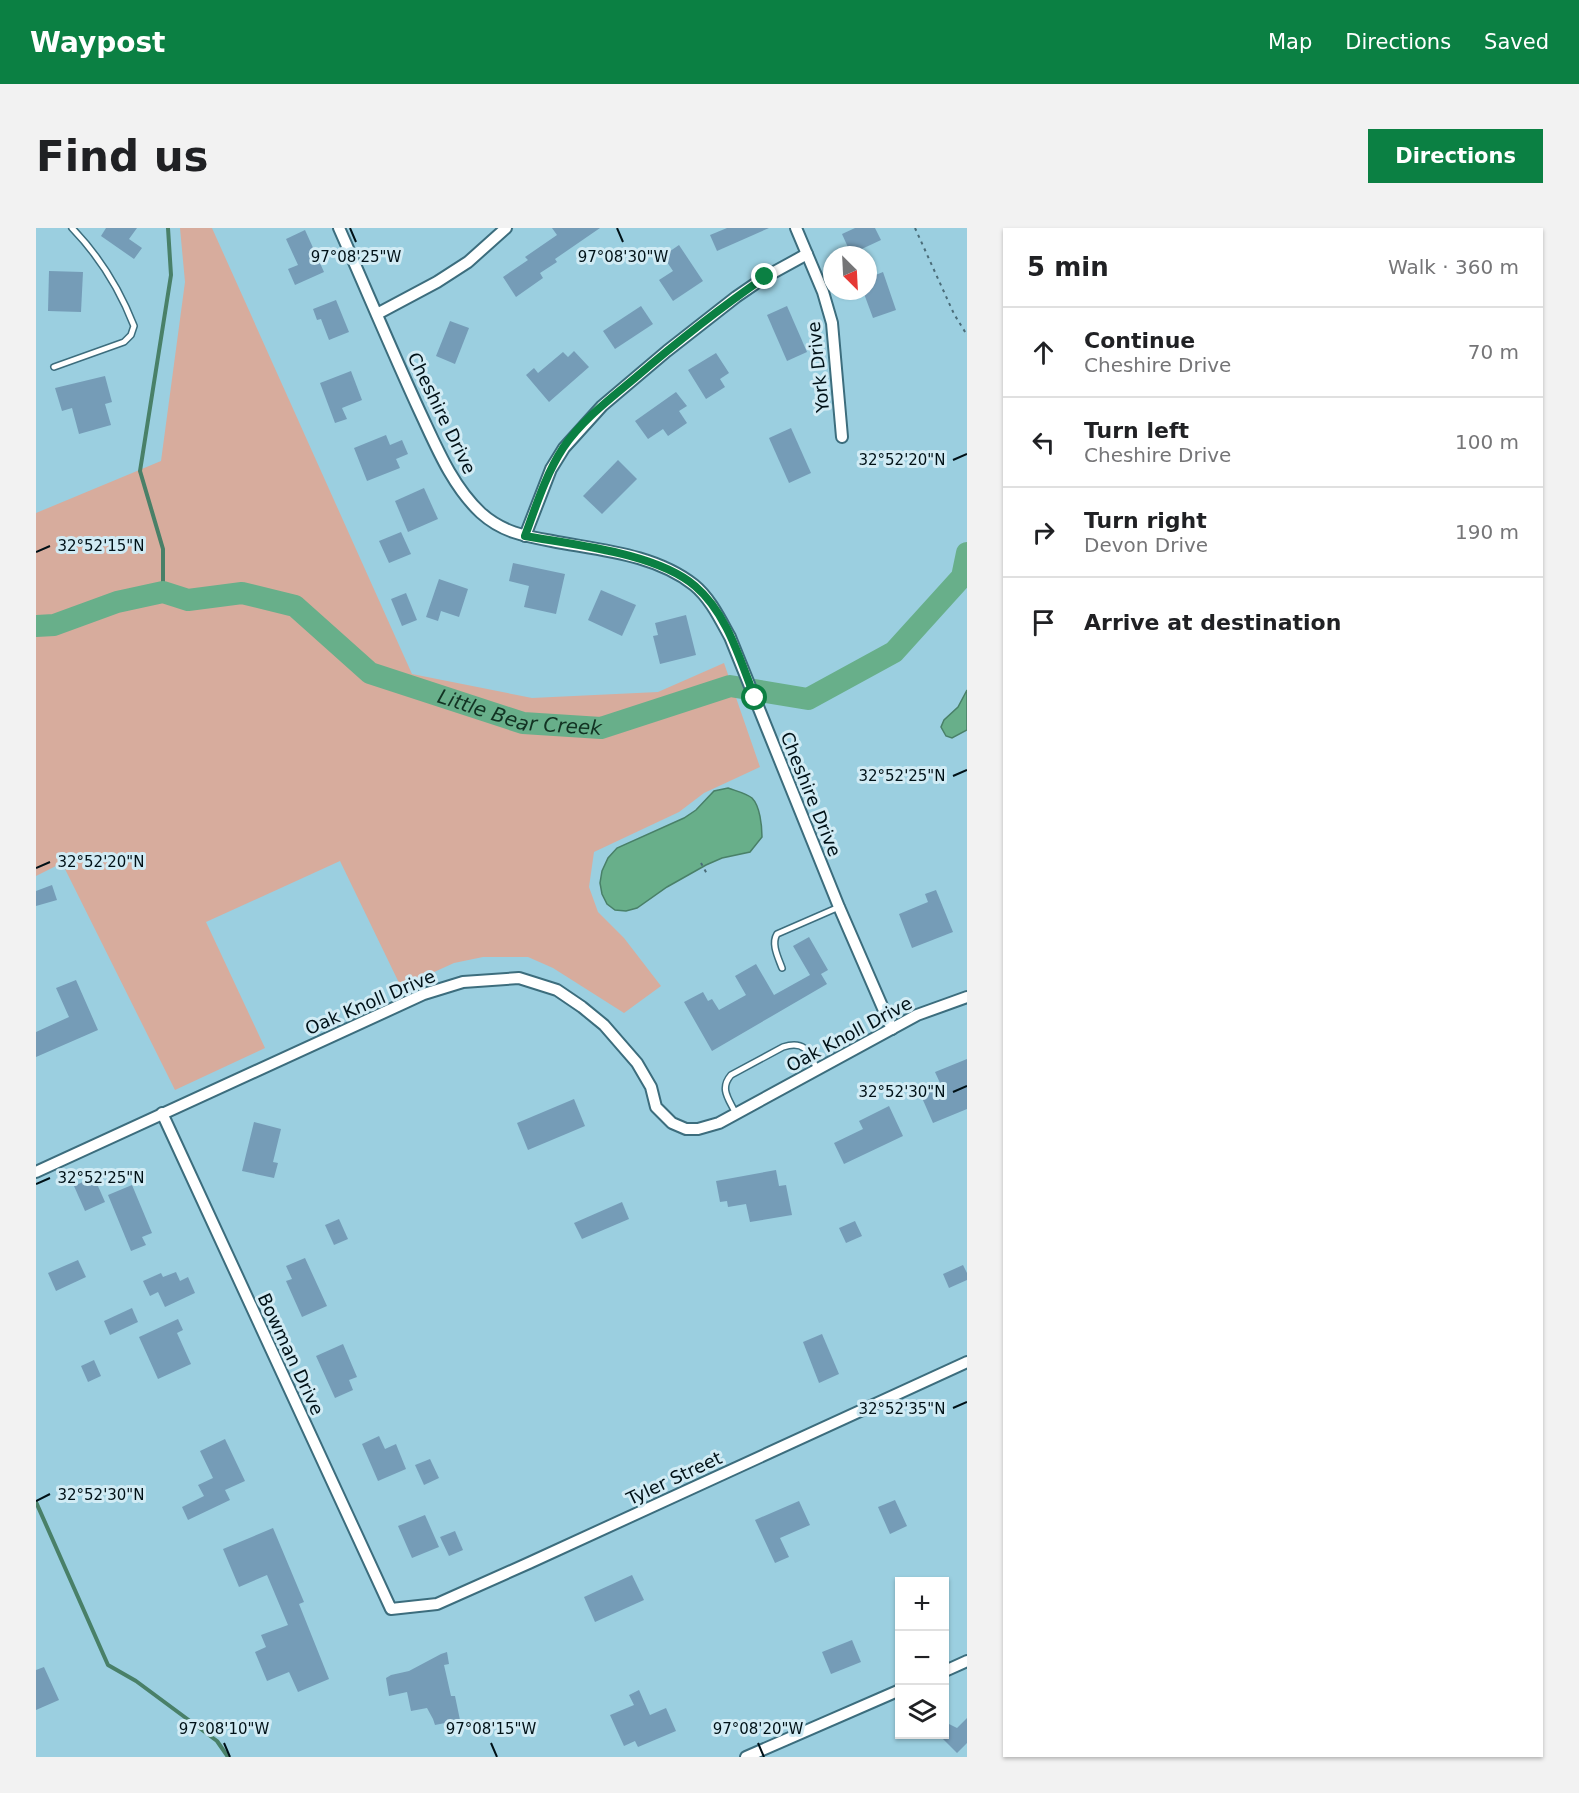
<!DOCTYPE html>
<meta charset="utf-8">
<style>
:root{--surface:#fff;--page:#f2f2f2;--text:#202124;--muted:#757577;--line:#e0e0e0;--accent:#0b8043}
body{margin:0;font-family:"DejaVu Sans",sans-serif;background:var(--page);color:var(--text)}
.controls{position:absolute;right:18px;bottom:18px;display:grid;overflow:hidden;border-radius:0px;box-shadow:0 2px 4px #0004}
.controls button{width:54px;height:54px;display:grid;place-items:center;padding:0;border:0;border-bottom:2px solid var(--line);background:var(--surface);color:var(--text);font:30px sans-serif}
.compass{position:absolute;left:787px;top:18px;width:54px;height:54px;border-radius:50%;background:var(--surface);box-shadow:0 2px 4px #0004;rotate:156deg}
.stop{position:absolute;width:18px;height:18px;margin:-14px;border:4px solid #0b8043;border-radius:50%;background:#fff}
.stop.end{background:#0b8043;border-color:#fff;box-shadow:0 2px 6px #0008}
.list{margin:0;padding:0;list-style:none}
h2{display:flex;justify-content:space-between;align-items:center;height:78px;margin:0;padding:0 24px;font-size:26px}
h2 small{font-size:20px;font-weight:400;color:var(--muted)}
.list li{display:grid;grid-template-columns:39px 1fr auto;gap:18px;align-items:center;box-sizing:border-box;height:90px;padding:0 24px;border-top:2px solid var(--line)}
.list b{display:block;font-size:22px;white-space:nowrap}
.list p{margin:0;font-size:20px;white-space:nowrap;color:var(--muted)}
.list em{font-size:20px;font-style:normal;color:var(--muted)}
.icon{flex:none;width:33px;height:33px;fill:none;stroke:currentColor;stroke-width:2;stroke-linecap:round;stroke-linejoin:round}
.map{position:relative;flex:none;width:931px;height:1529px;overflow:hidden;border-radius:0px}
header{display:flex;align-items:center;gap:36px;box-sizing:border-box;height:84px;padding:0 30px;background:var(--accent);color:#fff}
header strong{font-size:28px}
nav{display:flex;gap:33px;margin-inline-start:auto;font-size:21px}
.intro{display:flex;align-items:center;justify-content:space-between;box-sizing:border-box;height:144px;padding:0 36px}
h1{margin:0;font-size:42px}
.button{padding:15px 27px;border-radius:0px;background:var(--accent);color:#fff;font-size:21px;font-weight:700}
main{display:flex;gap:36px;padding:0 36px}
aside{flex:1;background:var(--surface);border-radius:0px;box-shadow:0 2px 4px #0004}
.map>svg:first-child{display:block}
.green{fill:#d7ac9d}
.water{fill:#68af8a;stroke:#498068;stroke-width:1.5}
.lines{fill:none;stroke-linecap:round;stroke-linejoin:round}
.stream{stroke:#498068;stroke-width:4}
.river{stroke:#68af8a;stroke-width:22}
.building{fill:#759cb7}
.lane-casing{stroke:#3c6d7d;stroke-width:8}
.street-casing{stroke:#3c6d7d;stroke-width:14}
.path{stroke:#4a6c78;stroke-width:2;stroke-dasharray:3 4.5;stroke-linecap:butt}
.lane{stroke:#fff;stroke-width:5}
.street{stroke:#fff;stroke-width:10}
.route{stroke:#0b8043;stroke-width:8}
.ticks{fill:none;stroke:#001117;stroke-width:2}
.labels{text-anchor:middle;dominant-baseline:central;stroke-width:6;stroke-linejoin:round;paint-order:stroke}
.street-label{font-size:18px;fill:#001117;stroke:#d1ebf4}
.water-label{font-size:20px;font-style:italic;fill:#123323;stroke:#d1ebf4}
.ticks-label{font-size:15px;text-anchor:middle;fill:#001117;stroke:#d1ebf4;stroke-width:6;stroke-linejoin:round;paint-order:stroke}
</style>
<header>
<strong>Waypost</strong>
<nav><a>Map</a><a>Directions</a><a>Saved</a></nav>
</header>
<div class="intro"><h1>Find us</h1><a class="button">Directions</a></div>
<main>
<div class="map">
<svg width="931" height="1529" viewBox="0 0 931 1529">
<rect width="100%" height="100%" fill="#9bcfe0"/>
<polygon class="green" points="144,0 176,0 376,446 496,470 622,464 688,435 724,539 668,565 643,584 558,624 553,659 562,684 588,710 625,758 588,785 517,740 492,729 447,729 418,735 365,759 304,633 170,694 229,820 139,862 26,635 0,648 0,285 125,233 149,54"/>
<g class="water">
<polygon points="931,462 931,502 916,510 910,508 905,499 908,492 922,479"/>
<path d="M 692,560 C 700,563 710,565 716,570 C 724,578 726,598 726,609 L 714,624 L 686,630 L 670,637 L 631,659 L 601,680 L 590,683 L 579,682 L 571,676 L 566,666 L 564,655 L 566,643 L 572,630 L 581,620 L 648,590 L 660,582 L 678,563 Z"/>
</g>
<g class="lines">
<g class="stream">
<polyline points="127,364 127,321 104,243 135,47 132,0"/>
<polyline points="0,1274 72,1437 100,1453 181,1513 192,1529"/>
</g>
<path class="river" id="s1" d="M 0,398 L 18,397 L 81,374 L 127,364 L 152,372 L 206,365 L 259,378 L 334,445 L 487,495 L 565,500 L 694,458 L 772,471 L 858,424 L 926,349 L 931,325"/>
</g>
<g class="building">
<polygon points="70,0 101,0 93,11 106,20 98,31 65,8"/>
<polygon points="516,0 564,0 519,31 521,34 504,45 507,50 480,69 467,49 492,32 489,29 521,7"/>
<polygon points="691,0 733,0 681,23 674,7"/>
<polygon points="819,0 839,0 845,12 815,26 806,6"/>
<polygon points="269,2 288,44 259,57 252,41 262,37 250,11"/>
<polygon points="643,17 667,53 637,73 623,52 637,43 627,28"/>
<polygon points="13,43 47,44 45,84 12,83"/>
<polygon points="847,44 860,82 837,90 827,63 832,63 832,50"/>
<polygon points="300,72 313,104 293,112 285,91 281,92 277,81"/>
<polygon points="605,78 617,96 579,121 567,103"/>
<polygon points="751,78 771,124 751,133 731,87"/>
<polygon points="414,93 433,100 419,136 400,128"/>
<polygon points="538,123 553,139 513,174 490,147 498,140 502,145 527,124 532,129"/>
<polygon points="680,125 693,145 684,151 689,159 670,171 652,142"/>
<polygon points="315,143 326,172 306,180 311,191 299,195 284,155"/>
<polygon points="69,148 76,174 69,176 75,197 43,206 36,180 26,183 19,160"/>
<polygon points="640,164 651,178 643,183 651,195 632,208 627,201 612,211 599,193"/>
<polygon points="755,200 775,245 753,255 733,210"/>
<polygon points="350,207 354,217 366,212 372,226 360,231 364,240 331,253 318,220"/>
<polygon points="582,232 601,251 566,286 547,268"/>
<polygon points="388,260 402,291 372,304 359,273"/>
<polygon points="365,304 375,326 353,335 343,313"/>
<polygon points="477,335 529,346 520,386 488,379 493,358 473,353"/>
<polygon points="403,351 432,361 423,389 405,383 402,393 390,389"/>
<polygon points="565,362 600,377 586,408 552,392"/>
<polygon points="370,365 381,392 366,398 355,371"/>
<polygon points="650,387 660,427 624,436 617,408 622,407 619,395"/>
<polygon points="16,657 21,672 0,678 0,663"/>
<polygon points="900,662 917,704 876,720 863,686 892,674 889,666"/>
<polygon points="773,709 792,742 785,746 791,756 676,823 648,774 667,764 672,773 676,771 683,782 710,767 699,748 720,736 738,767 774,747 757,718"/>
<polygon points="40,752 62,802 0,829 0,804 33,789 20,760"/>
<polygon points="931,831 931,881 897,895 883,863 904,855 899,844"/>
<polygon points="538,871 549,898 492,922 481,895"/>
<polygon points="853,878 867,908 808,936 798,915 827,901 823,893"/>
<polygon points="218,894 245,901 237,934 242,935 238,950 206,943"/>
<polygon points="740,942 743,958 750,957 756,987 714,994 710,976 692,979 691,973 684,974 680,953"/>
<polygon points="58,949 69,974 49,983 38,958"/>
<polygon points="96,957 116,1005 106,1009 110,1017 95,1023 72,967"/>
<polygon points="586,974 593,991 546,1011 538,995"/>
<polygon points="303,991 312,1011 298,1017 289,997"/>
<polygon points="819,993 826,1008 810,1015 803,1000"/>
<polygon points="269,1030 291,1078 266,1089 250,1053 256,1051 250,1038"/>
<polygon points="42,1032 50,1049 20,1063 12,1045"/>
<polygon points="927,1037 931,1045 931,1052 913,1060 907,1046"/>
<polygon points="140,1044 144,1053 152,1049 159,1065 129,1079 122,1064 114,1068 107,1053 125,1045 127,1049"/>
<polygon points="96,1080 102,1094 74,1107 68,1093"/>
<polygon points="142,1091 147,1102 141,1105 155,1136 122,1151 103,1109"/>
<polygon points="786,1106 803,1146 783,1155 767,1114"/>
<polygon points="307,1116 321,1149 313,1152 317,1162 299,1170 280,1128"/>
<polygon points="58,1132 65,1148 52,1154 45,1138"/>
<polygon points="343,1208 349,1221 360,1216 370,1241 342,1253 326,1216"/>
<polygon points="189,1211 209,1253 189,1262 194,1272 152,1292 146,1279 168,1268 162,1257 177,1250 164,1223"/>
<polygon points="394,1231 403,1250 388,1257 379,1237"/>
<polygon points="859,1272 871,1298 854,1306 842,1279"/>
<polygon points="763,1273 774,1297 744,1310 753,1329 739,1335 719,1292"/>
<polygon points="389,1287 403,1319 376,1330 362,1298"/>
<polygon points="237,1300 268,1374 263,1376 293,1451 262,1464 253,1444 231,1453 219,1424 230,1419 225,1407 252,1397 231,1347 203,1359 187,1321"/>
<polygon points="419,1303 427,1322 413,1328 404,1309"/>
<polygon points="596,1347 608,1372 559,1394 548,1369"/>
<polygon points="816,1412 825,1434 795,1446 786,1424"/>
<polygon points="411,1424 413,1436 408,1437 415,1468 419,1468 424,1492 399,1497 397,1491 391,1480 375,1483 371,1464 353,1468 350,1450 355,1447 373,1443 405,1426"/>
<polygon points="8,1439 23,1472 0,1482 0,1442"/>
<polygon points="603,1462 614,1487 630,1480 640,1503 602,1519 599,1513 588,1518 574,1487 598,1477 593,1467"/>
<polygon points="931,1490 931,1515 921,1525 904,1508 909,1506 909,1501 913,1496 921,1500"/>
</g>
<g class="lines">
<defs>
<g id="lane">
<path d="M 18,139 L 88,114 L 95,107 L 98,98 C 84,62 63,28 36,0"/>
<path d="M 746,740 C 742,729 735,716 741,706 L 803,679"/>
<path d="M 700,886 C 693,871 683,861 695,847 L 747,819 C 769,812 773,824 781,841"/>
</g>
<g id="street">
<path d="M 303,0 C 330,61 356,123 384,184 C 400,218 416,258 445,285 C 466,304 488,308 516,313 C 563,322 619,326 658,357 C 674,370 684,391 694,409 L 803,679 L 856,801"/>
<polyline points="760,0 787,64 796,95 806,209"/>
<polyline points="341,86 401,54 432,34 470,0"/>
<polyline points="489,308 515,241 528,220 566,178 631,123 700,69 729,49 771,26"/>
<polyline points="126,885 355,1381 401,1376 493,1335 931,1134"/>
<polyline points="0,944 388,766 427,754 483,750 521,762 546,779 568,797 601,835 615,859 620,879 636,895 650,901 662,901 683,895 881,787 931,769"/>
<polyline points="909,1443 931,1433"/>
<polyline points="710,1529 864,1462"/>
</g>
</defs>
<use href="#lane" class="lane-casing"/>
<use href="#street" class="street-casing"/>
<g class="path">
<polyline points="879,0 918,86 931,107"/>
<polyline points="665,635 671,646"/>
</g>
<use href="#lane" class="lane"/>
<use href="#street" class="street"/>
</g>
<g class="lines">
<path class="route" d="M 719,470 C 704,432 691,385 659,358 C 620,325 539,317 489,308 C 500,278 510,246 527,220 C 546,192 574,171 599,150 C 641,114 684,80 729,49"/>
</g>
<path class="ticks" d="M 314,0 L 320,14M 581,0 L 587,14M 917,232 L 931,226M 0,324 L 14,318M 917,548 L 931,542M 0,640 L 14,634M 917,864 L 931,858M 0,956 L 14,950M 917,1180 L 931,1174M 0,1273 L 14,1266M 188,1515 L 194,1529M 455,1515 L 461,1529M 722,1515 L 728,1529"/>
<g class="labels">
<g class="street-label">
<text transform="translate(782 139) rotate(-96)">York Drive</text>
<text transform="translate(406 185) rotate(64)">Cheshire Drive</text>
<text transform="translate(775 566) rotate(68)">Cheshire Drive</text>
<text transform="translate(334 774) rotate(-23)">Oak Knoll Drive</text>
<text transform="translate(813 806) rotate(-28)">Oak Knoll Drive</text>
<text transform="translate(255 1126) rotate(65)">Bowman Drive</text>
<text transform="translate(638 1250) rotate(-25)">Tyler Street</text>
</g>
<g class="water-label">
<text stroke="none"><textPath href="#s1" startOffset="524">Little Bear Creek</textPath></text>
</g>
</g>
<g class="ticks-label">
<text x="320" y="34">97°08'25"W</text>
<text x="587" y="34">97°08'30"W</text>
<text x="866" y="237">32°52'20"N</text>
<text x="65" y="323">32°52'15"N</text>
<text x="866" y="553">32°52'25"N</text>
<text x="65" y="639">32°52'20"N</text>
<text x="866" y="869">32°52'30"N</text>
<text x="65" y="955">32°52'25"N</text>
<text x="866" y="1186">32°52'35"N</text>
<text x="65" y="1272">32°52'30"N</text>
<text x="188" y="1506">97°08'10"W</text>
<text x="455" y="1506">97°08'15"W</text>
<text x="722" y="1506">97°08'20"W</text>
</g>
</svg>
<div class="controls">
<button>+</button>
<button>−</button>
<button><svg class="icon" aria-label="layers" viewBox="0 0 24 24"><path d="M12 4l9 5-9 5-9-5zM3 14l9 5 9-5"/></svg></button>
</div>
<svg class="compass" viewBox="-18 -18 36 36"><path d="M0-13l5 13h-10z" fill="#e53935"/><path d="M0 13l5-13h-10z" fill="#757577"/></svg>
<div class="stop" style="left:719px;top:470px"></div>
<div class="stop end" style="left:729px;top:49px"></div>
</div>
<aside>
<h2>5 min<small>Walk · 360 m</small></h2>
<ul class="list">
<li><svg class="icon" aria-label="ahead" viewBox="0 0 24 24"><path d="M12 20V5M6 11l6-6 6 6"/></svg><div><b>Continue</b><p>Cheshire Drive</p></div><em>70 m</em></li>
<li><svg class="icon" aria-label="left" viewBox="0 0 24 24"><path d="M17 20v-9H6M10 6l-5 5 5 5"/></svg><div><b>Turn left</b><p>Cheshire Drive</p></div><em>100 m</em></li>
<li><svg class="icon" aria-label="right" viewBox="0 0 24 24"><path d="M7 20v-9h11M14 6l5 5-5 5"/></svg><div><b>Turn right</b><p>Devon Drive</p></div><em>190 m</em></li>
<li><svg class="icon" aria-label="arrive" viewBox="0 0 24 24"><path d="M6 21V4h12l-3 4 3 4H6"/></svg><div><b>Arrive at destination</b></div></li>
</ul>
</aside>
</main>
